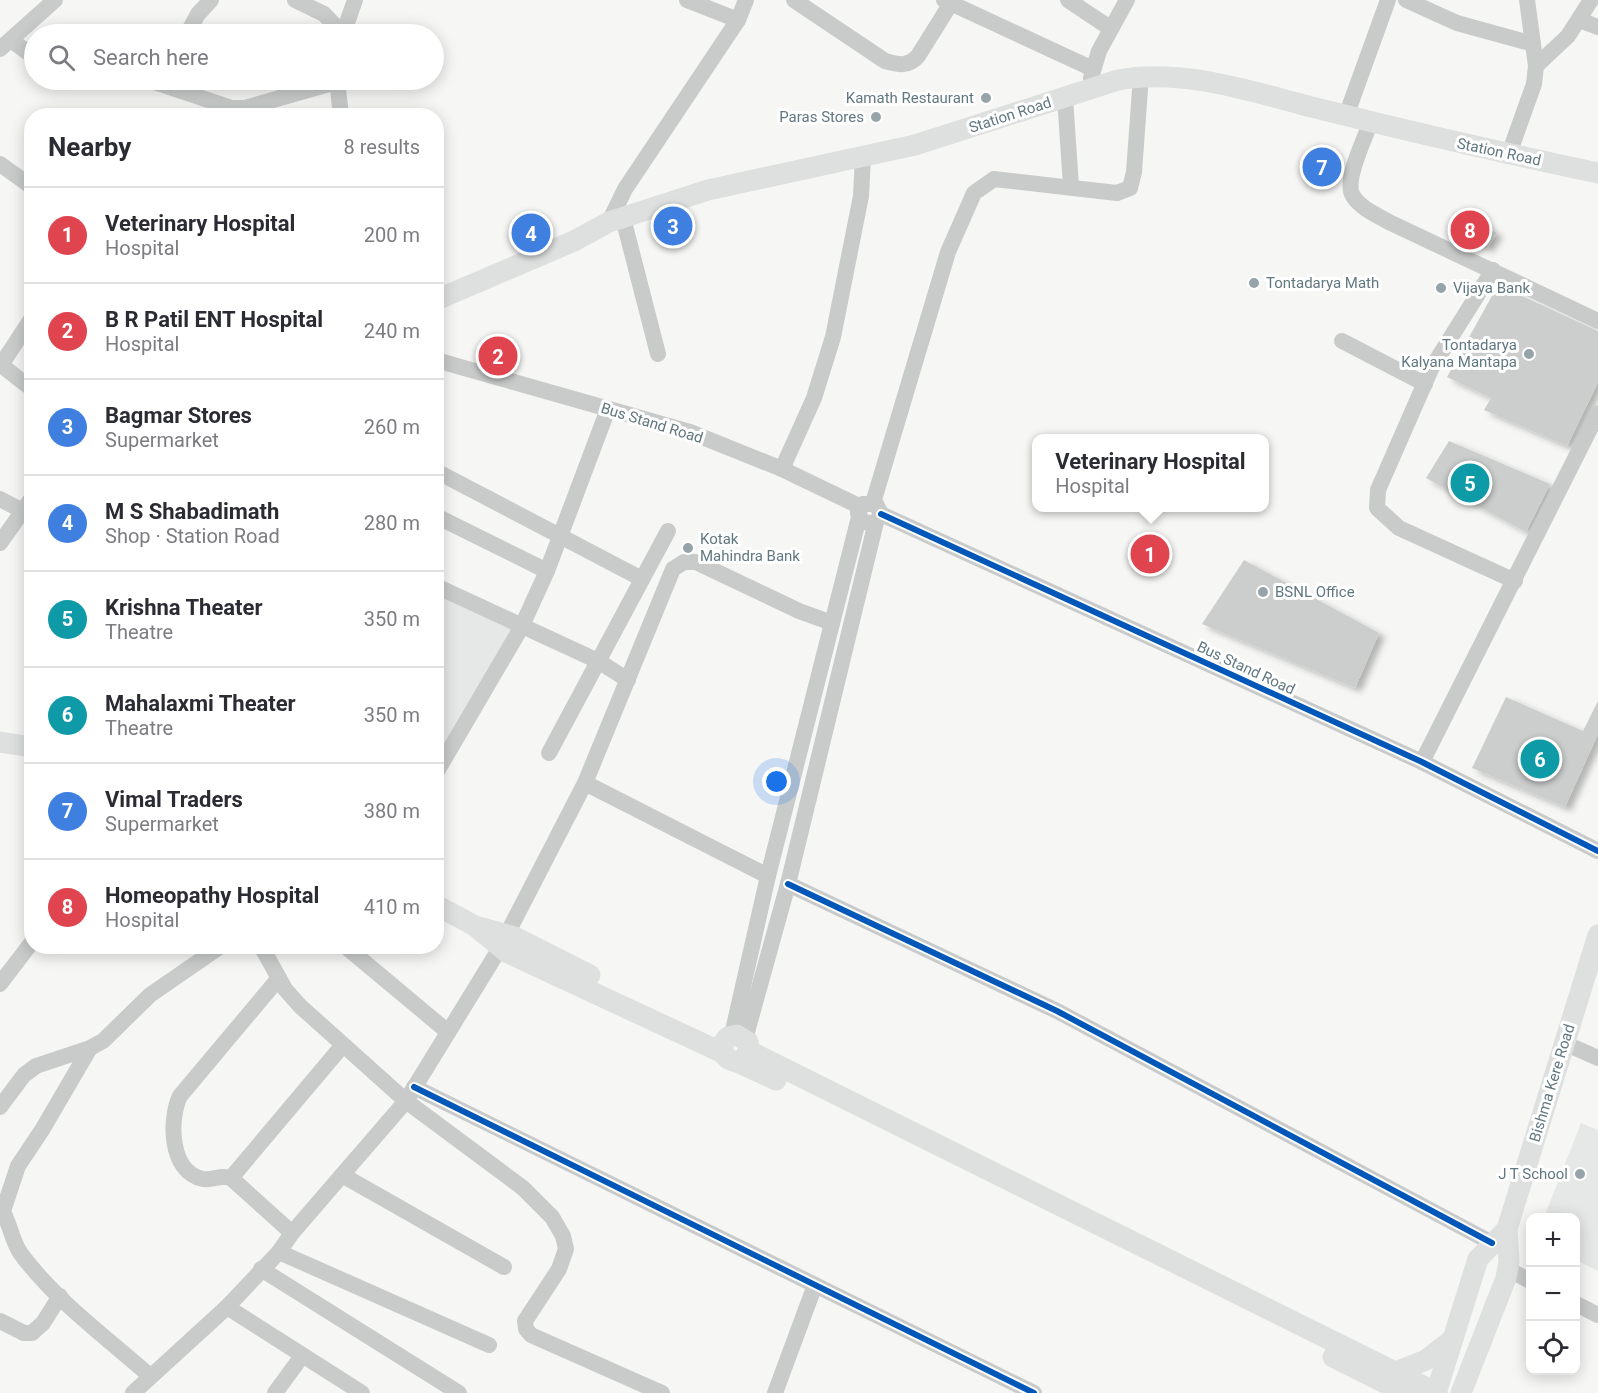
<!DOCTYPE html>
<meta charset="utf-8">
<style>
:root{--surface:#fff;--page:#f2f2f3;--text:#2b2b33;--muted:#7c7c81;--line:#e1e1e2;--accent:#5b6168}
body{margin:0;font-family:Roboto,sans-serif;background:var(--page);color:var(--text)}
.controls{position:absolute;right:18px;bottom:18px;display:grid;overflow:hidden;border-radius:12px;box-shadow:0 3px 15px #0003}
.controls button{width:54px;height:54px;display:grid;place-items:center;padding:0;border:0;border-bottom:2px solid var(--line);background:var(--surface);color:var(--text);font:30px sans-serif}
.you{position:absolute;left:777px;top:782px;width:21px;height:21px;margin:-15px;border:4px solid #fff;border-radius:50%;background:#1a73e8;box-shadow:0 0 0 9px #1a73e833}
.badge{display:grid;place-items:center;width:39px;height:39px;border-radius:50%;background:var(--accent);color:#fff;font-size:20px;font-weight:700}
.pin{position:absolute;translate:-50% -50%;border:3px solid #fff;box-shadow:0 2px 6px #0006}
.popup{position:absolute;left:1032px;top:434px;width:237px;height:78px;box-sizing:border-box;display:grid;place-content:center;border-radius:12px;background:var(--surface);filter:drop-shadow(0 2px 4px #0005);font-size:20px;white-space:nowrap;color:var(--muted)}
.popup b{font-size:22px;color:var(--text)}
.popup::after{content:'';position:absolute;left:50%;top:100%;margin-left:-12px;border:12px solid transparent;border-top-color:var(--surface)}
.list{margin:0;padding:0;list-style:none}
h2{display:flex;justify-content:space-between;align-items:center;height:78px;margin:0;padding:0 24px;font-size:26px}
h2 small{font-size:20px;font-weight:400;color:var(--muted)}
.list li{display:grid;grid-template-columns:39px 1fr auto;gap:18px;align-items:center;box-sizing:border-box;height:96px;padding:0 24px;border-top:2px solid var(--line)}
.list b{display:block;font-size:22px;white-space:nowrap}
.list p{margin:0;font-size:20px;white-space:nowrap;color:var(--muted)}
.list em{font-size:20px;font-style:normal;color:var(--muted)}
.icon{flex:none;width:33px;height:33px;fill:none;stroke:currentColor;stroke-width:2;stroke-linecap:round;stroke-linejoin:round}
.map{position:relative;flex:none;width:1598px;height:1393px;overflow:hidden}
.search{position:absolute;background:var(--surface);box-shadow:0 3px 15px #0003;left:24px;top:24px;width:420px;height:66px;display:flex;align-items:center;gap:15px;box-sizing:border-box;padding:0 21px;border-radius:33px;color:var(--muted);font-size:22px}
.panel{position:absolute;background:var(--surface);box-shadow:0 3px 15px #0003;left:24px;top:108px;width:420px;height:846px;border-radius:24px}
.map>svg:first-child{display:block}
.built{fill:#e6e8e7}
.building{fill:#cccece;filter:url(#shadow)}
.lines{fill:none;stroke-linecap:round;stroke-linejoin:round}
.minor{stroke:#c9cbcb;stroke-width:16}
.major{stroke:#dedfdf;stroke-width:21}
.cycleway-casing{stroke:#fff;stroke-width:10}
.cycleway{stroke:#0057b8;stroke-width:6}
.poi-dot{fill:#96a4a9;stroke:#fff;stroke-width:2}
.labels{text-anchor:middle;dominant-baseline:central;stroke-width:6;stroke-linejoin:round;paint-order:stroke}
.poi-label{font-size:15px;fill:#627880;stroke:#fff;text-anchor:end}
.street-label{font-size:15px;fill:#627880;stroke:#fff}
</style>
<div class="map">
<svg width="1598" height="1393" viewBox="0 0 1598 1393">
<defs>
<filter id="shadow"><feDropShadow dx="6" dy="4" stdDeviation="3" flood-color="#0004"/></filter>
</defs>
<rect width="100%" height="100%" fill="#f6f6f5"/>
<g class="built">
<polygon points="437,590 515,630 437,764"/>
<polygon points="1581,1123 1598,1130 1598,1271 1576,1260 1576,1218 1544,1217"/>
</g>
<g class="building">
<polygon points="1462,218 1477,227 1479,222 1497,233 1487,249 1455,229"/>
<polygon points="1498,285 1598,331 1598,382 1567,446 1484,410 1491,398 1447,377"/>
<polygon points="1449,441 1550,484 1526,532 1426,478"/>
<polygon points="1244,560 1379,633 1355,688 1202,624"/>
<polygon points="1506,697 1583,731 1598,701 1598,734 1565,807 1472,768"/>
</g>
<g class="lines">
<g class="minor">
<polyline points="295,0 324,14 343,34"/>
<polyline points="687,0 738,20"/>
<path d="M 794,0 L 885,61 C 899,65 908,67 918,56 L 953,0"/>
<polyline points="944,0 1093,69"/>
<polyline points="1068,0 1110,28"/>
<polyline points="1406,0 1457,23 1533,44"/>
<polyline points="1579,20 1598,27"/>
<polyline points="187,34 198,14 211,0"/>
<polyline points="343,34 355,0"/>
<polyline points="11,40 34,57"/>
<polyline points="0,49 55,0"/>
<polyline points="1536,66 1568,36 1591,0"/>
<polyline points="1091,78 1099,51 1127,0"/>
<polyline points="148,80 232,108 245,108 336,82"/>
<polyline points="337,80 341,116"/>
<polyline points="1065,98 1071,186"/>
<polyline points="1346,116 1388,0"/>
<path d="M 1371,121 C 1365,139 1343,181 1353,196 C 1361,209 1379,216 1391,223 L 1598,321"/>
<polyline points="1509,154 1534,84 1536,66 1527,0"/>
<polyline points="0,164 32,187"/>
<polyline points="623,218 658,354"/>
<polyline points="609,222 625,189 738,20 746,0"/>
<polyline points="1493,270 1431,369 1378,490 1377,508 1399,528 1515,581"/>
<polyline points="1342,341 1425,384"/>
<polyline points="436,360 690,432 782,469 861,507"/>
<polyline points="0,364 28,386"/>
<polyline points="1,365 32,318"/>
<polyline points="782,469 814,398 833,337 861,196 863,156"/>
<polyline points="436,471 642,579"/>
<polyline points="0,499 23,511"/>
<polyline points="873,503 948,252 974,193 994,179 1117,193 1130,188 1134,172 1141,76"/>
<polyline points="881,514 1422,762 1598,851"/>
<polyline points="436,516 547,571"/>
<polyline points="0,543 32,498"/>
<polyline points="436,586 598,661 628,680"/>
<polyline points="549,753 668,531"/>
<polyline points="1422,762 1598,413"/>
<polyline points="436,773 521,628 547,571 608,409"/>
<polyline points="768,876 585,783 673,569 684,562 696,562 799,611 832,623"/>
<polyline points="788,884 1057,1011 1492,1243"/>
<polyline points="507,934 585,783"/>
<polyline points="261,946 285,989 300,1006 406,1101 523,1188 552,1217 563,1236 566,1249 559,1269 525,1321 526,1329 531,1335 662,1393"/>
<polyline points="345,946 448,1032"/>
<path d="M 279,978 L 180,1096 C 169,1119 169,1172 203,1179 C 213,1181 220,1174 231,1178 L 292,1233"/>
<polyline points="0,984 32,942"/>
<polyline points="732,1035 768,876 859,517"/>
<polyline points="745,1039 788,884 876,522 881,514 876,504 863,504 858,513 862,521 872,524 876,522"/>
<polyline points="1564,1043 1598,1058"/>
<polyline points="414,1087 1034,1393"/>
<polyline points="0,1107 24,1075 36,1066 90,1048 103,1041 150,995 221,946"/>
<polyline points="342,1175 504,1267"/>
<polyline points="231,1178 343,1045"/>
<path d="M 0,1207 C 10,1221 11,1240 21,1254 C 56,1301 106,1337 150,1376"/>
<polyline points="3,1211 18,1166 42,1130 90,1048"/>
<polyline points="279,1252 489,1345"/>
<polyline points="261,1269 459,1393"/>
<polyline points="1508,1269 1530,1281"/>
<polyline points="1576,1304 1598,1315"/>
<polyline points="227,1307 362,1393"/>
<polyline points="0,1321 24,1333 32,1333 43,1323 60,1296"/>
<polyline points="133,1393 227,1307 279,1252 292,1233 406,1101 500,948"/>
<polyline points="275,1393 302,1356"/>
<polyline points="775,1393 815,1285"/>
</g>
<g class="major">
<path d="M 436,300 L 574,241 L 609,222 L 708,190 L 915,145 L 1118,80 C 1189,67 1263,96 1332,112 C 1420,134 1509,154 1598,173"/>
<polyline points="0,742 32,747"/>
<path d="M 436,905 L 475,926 L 508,953 L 723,1053 C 733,1069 751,1060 748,1042 L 737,1035 L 728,1037 L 723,1043 L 723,1053"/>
<polyline points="479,927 515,937 590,975"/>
<polyline points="749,1051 1437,1393"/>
<polyline points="737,1062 776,1080"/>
<polyline points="1333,1357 1405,1393"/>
<polyline points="1396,1372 1426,1360 1453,1339"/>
<polyline points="1436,1393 1478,1259 1507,1229 1598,935"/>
<polyline points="1461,1393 1506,1278 1509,1262 1507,1229"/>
</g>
<defs>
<g id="cycleway">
<polyline points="881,514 1422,762 1598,851"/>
<polyline points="788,884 1057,1011 1492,1243"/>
<polyline points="414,1087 1034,1393"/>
</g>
</defs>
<use href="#cycleway" class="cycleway-casing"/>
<use href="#cycleway" class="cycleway"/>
</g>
<g class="poi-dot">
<circle cx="986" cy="98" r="6"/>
<circle cx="876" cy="117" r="6"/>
<circle cx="1254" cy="283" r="6"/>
<circle cx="1441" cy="288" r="6"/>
<circle cx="1529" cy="354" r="6"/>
<circle cx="688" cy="548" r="6"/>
<circle cx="1263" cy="592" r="6"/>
<circle cx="1580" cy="1174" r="6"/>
</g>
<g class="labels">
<g class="poi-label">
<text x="974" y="98">Kamath Restaurant</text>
<text x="864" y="117">Paras Stores</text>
<text x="1266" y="283" text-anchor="start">Tontadarya Math</text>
<text x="1453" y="288" text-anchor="start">Vijaya Bank</text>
<text x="1517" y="345">Tontadarya<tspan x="1517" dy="17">Kalyana Mantapa</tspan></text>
<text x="700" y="539" text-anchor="start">Kotak<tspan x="700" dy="17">Mahindra Bank</tspan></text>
<text x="1275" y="592" text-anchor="start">BSNL Office</text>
<text x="1568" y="1174">J T School</text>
</g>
<g class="street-label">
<text transform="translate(1010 115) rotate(-18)">Station Road</text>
<text transform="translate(1499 152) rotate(12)">Station Road</text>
<text transform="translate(652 423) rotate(17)">Bus Stand Road</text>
<text transform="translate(1246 668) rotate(25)">Bus Stand Road</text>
<text transform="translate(1552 1083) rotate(-73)">Bishma Kere Road</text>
</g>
</g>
</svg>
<div class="controls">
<button>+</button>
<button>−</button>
<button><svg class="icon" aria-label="locate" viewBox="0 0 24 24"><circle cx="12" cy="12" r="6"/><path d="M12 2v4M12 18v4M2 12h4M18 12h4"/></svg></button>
</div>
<div class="you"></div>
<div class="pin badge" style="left:1150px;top:554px;background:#e0444e">1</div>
<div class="popup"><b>Veterinary Hospital</b>Hospital</div>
<div class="pin badge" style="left:498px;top:356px;background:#e0444e">2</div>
<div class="pin badge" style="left:673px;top:226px;background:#3f7fe0">3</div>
<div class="pin badge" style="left:531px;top:233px;background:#3f7fe0">4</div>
<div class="pin badge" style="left:1470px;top:483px;background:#0f9aa8">5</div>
<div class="pin badge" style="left:1540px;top:759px;background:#0f9aa8">6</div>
<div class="pin badge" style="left:1322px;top:167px;background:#3f7fe0">7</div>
<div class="pin badge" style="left:1470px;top:230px;background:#e0444e">8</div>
<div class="search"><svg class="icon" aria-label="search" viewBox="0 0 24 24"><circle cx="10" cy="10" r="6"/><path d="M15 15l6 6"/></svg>Search here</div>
<section class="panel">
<h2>Nearby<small>8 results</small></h2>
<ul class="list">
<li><span class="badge" style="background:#e0444e">1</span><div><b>Veterinary Hospital</b><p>Hospital</p></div><em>200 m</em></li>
<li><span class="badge" style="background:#e0444e">2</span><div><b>B R Patil ENT Hospital</b><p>Hospital</p></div><em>240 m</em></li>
<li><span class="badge" style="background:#3f7fe0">3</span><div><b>Bagmar Stores</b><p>Supermarket</p></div><em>260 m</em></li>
<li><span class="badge" style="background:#3f7fe0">4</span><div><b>M S Shabadimath</b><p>Shop · Station Road</p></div><em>280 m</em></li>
<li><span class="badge" style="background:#0f9aa8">5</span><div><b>Krishna Theater</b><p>Theatre</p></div><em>350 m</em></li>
<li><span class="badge" style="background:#0f9aa8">6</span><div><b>Mahalaxmi Theater</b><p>Theatre</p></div><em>350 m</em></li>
<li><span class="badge" style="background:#3f7fe0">7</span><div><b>Vimal Traders</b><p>Supermarket</p></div><em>380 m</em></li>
<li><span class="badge" style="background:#e0444e">8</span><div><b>Homeopathy Hospital</b><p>Hospital</p></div><em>410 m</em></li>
</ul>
</section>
</div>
